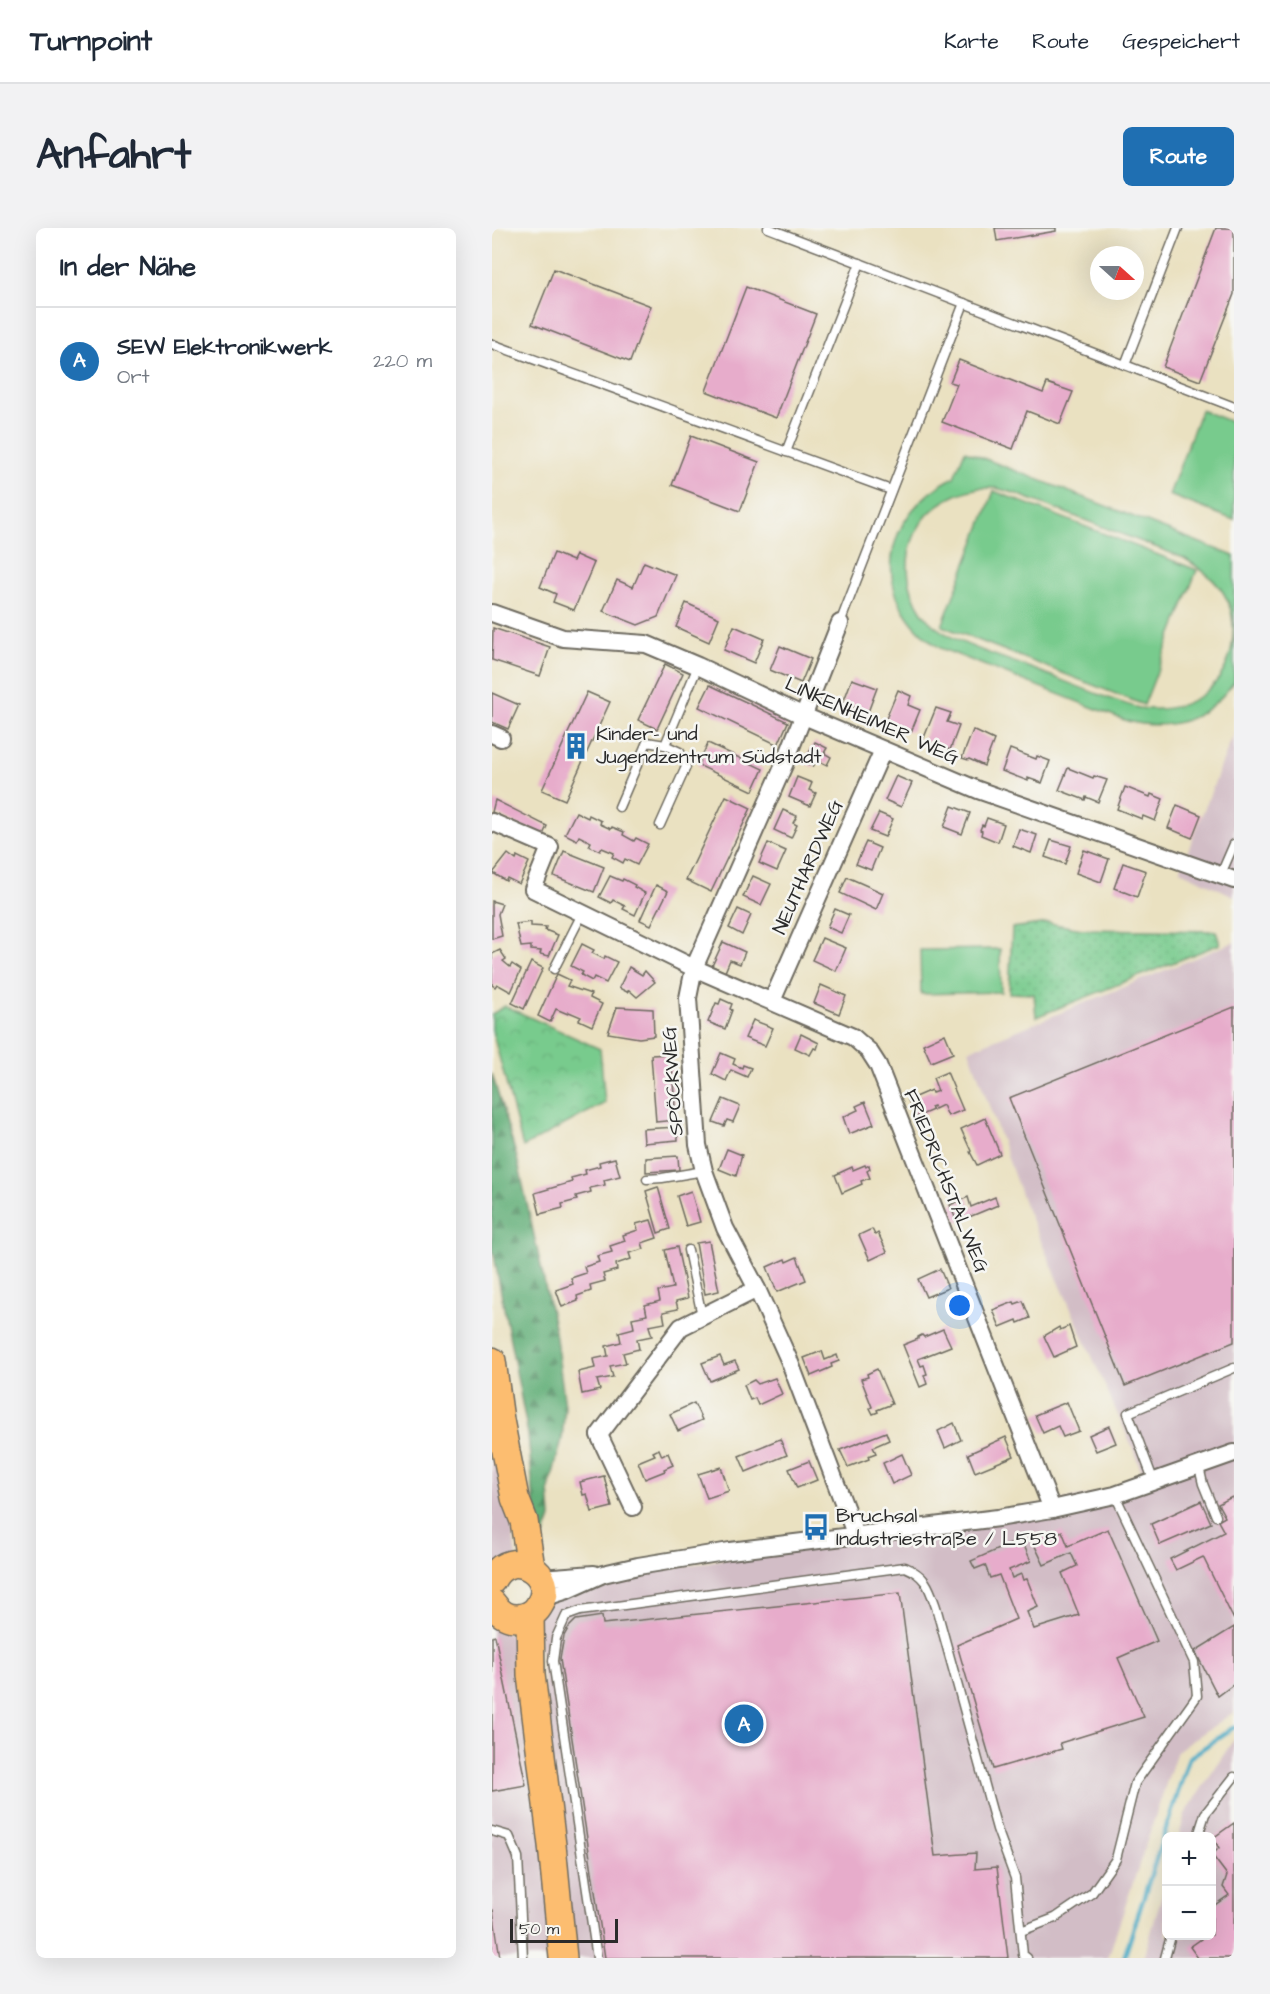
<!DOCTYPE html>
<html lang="de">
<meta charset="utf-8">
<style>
:root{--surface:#fff;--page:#f2f2f3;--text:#1f2937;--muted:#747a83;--line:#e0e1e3;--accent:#1f6fb2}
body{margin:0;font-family:"Architects Daughter",sans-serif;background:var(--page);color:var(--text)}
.controls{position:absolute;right:18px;bottom:18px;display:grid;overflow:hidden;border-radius:9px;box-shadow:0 6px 24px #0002}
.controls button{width:54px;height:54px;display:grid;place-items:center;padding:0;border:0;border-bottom:2px solid var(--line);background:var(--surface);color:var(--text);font:30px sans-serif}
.compass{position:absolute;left:598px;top:18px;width:54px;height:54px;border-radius:50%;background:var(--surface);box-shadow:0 6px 24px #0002;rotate:111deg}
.scale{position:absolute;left:18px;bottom:15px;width:108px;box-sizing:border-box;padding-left:6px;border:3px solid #2b2b2b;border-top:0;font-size:16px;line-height:21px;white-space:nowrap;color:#2b2b2b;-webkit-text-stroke:4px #f6f6f2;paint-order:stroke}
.you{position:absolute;left:468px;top:1078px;width:21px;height:21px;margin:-15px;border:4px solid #fff;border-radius:50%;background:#1a73e8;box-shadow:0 0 0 9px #1a73e833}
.badge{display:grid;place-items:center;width:39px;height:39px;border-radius:50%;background:var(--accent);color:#fff;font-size:20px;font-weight:700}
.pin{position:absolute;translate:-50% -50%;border:3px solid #fff;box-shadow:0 2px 6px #0006}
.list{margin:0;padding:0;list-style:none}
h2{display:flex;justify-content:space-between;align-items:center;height:78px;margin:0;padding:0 24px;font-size:26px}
h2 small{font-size:20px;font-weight:400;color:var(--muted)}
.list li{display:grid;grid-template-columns:39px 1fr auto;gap:18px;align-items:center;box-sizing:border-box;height:108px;padding:0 24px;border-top:2px solid var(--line)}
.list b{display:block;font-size:22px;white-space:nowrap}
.list p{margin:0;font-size:20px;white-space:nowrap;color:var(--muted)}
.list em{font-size:20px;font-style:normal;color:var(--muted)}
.map{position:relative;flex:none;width:742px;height:1730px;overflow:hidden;border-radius:9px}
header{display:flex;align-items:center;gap:36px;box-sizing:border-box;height:84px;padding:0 30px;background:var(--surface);border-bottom:2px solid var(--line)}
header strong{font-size:28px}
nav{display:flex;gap:33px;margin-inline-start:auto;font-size:21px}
.intro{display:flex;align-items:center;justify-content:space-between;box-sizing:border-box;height:144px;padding:0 36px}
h1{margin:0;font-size:42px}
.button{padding:15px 27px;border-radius:9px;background:var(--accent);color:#fff;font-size:21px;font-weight:700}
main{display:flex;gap:36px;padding:0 36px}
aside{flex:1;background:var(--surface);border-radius:9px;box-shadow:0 6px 24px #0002}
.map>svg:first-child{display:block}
.industrial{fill:#d2bdc6}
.forest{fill:url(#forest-firs);stroke:#466d52;stroke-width:1.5}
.park{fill:url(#park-crowns);stroke:#527b5c;stroke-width:1.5}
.garden{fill:url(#garden-dots);stroke:#527b5c;stroke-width:1.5}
.pitch{fill:#78cb8d;stroke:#527b5c;stroke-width:1.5;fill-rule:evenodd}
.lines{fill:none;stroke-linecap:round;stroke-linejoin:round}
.stream{stroke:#44a9c4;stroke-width:4.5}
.building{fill:#e7accb}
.lane-casing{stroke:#6e6b60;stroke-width:11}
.street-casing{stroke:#6e6b60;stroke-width:20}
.primary-casing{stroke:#6e6b60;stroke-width:30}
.lane{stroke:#fff;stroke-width:8}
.street{stroke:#fff;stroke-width:16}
.primary{stroke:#fcbd6f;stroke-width:27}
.labels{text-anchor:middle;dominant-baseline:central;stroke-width:5;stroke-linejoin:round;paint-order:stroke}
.street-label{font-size:20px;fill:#2b2b2b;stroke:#f6f6f2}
.poi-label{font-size:20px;fill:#2b2b2b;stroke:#f6f6f2;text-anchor:start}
</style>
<header>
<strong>Turnpoint</strong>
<nav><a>Karte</a><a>Route</a><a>Gespeichert</a></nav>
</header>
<div class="intro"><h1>Anfahrt</h1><a class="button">Route</a></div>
<main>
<aside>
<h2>In der Nähe<small></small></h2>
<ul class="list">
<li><span class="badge">A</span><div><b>SEW Elektronikwerk</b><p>Ort</p></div><em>220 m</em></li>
</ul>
</aside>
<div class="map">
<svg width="742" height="1730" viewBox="0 0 742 1730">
<defs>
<pattern id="forest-firs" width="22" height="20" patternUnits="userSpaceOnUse" patternTransform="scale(1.5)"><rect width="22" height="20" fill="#62af78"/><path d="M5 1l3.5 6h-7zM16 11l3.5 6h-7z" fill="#518f63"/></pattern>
<pattern id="park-crowns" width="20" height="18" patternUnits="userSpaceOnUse" patternTransform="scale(1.5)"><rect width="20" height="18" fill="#78cb8d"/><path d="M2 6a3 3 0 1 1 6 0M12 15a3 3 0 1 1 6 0" fill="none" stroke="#68ae7a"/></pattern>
<pattern id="garden-dots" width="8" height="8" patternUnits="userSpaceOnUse" patternTransform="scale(1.5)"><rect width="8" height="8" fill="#78cb8d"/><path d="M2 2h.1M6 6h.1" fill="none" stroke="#68ae7a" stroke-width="1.8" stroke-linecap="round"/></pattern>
</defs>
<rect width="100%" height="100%" fill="#f6f6f2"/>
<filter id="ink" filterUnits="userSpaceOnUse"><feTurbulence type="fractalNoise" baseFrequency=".0167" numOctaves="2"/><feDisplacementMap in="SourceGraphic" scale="12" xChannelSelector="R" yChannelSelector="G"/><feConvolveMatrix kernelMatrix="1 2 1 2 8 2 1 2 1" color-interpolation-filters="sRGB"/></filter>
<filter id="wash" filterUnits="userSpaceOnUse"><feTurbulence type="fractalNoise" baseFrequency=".008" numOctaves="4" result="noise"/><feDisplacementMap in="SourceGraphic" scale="24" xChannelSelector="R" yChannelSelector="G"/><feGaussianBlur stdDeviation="1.35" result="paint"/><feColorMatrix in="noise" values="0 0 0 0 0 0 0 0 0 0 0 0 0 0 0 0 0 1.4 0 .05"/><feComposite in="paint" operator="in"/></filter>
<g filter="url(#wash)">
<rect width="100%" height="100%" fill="#eae1c1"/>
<g class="industrial">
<polygon points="742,505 742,668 688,643"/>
<polygon points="742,714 742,1484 685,1523 616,1730 76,1730 45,1382 55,1362 655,1257 641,1221 532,975 477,822"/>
<polygon points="0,1134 24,1330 0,1344"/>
<polygon points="0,1394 3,1399 22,1409 62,1680 66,1730 0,1730"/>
<polygon points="742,1511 742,1730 652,1730 674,1652 674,1708 720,1708 720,1608 687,1608 693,1586"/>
</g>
<polygon class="forest" points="0,846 25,930 63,1103 73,1178 70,1211 57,1261 59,1290 53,1307 45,1308 36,1206 0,1017"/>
<polygon class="park" points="13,778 108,821 113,875 31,919 0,802 0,786"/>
<polygon class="garden" points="556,695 590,701 724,703 728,716 544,789 542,766 517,765 520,700"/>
<g class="pitch">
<polygon points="709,182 742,195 742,292 677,267"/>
<path d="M 473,223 L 742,328 L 742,454 C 714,492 681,504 635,493 L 448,420 C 376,371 387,288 462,249 ZM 487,260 L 504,260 L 522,265 L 692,330 C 705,338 718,347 728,360 C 738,373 742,391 741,408 C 738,459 696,487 647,480 C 612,470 578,455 544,442 C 514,430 457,415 436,392 C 418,372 411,340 420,314 C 430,283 456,266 487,260 Z"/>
<polygon points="502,263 705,342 652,477 450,398"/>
<polygon points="508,721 509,764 429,766 428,722"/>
</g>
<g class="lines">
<polyline class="stream" points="632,1730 697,1530 742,1499"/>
</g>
<g id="blocks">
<g class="building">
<polygon points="503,0 564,0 564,3 505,13"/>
<polygon points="724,0 742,0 742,66 708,153 671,139"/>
<polygon points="62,41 159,78 138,134 40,96"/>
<polygon points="254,59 324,86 284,190 214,163"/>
<polygon points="467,132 551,165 555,155 581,164 568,196 535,183 521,221 450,194 465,156 458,154"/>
<polygon points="199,208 267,234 248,283 180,257"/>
<polygon points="62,325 81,333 84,327 102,335 82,382 61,374 64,366 48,359"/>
<polygon points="152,334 184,347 166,389 146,397 111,383 125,352 141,359"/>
<polygon points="194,375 227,390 217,414 184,399"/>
<polygon points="242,398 272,411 262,435 232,422"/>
<polygon points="1,400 58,419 48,448 0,432"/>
<polygon points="288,418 319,431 309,455 278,442"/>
<polygon points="173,436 191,445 165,501 146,492"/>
<polygon points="360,451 385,460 376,484 351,475"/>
<polygon points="218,457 296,494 286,517 207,479"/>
<polygon points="406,462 419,468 416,477 428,482 419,504 393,493"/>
<polygon points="95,464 118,474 73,572 50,562"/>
<polygon points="0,465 27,477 16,501 0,494"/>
<polygon points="444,480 459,485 455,494 467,498 458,522 431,512"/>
<polygon points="481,502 502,512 492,538 477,531 476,532 470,530"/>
<polygon points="323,514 335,520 332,525 339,529 335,537 325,532 321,539 312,534"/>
<polygon points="216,515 271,541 261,563 206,537"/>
<polygon points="518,521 544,531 545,528 558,533 550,555 536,550 536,553 510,543"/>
<polygon points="576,540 601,550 602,548 615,552 606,574 594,569 593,572 567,562"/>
<polygon points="404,548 420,555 409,579 393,572"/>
<polygon points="305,549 320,555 317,562 324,565 318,578 297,569"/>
<polygon points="633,559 658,569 659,566 671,571 663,593 651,588 650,591 625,581"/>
<polygon points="234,568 259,580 219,664 194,652"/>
<polygon points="3,572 55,598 50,609 0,584"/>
<polygon points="685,577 709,587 700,610 676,600"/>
<polygon points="460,578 478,585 470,606 452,599"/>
<polygon points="291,582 305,588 301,595 305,597 299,610 282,602"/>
<polygon points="84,584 96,590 97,587 109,593 108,596 119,601 120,599 132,604 131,607 142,613 144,610 156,616 145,637 133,631 131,635 120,629 122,625 110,620 108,623 97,618 99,614 87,608 85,612 73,606"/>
<polygon points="387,585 401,591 393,609 378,603"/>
<polygon points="495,590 512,596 506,614 489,607 490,603 488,602 490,597 492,598"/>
<polygon points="527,601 545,607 539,625 521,618"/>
<polygon points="559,612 579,618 573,636 553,629"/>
<polygon points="374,614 388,620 379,642 364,636"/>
<polygon points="276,615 294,623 285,643 267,635"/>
<polygon points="592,622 617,631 609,654 584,645"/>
<polygon points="72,623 112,639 102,664 62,648"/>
<polygon points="16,626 24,632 25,628 37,634 27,656 15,650 14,653 1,645"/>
<polygon points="631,635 654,643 645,669 622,660"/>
<polygon points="118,648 130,653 131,651 143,657 142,659 153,665 143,687 131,681 133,678 121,672 119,675 107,669"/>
<polygon points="261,648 279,656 269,677 251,669"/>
<polygon points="355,649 391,665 384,682 348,665"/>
<polygon points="164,657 176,663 159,697 148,692"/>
<polygon points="0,673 10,676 6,686 10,708 0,711"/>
<polygon points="246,681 259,687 250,707 237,700"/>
<polygon points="343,681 357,687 349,705 335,699"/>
<polygon points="39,694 39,698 54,699 53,702 66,707 57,728 48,726 49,723 39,722 39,718 29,719 24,696"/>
<polygon points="330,710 354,720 344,743 320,732"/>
<polygon points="231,714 253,724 248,736 238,732 233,744 220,738"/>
<polygon points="90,716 102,722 100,725 112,731 113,728 125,734 114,755 102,749 100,753 89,747 91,744 79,738"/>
<polygon points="8,722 14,731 11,733 18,739 20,736 29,742 19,764 5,756 3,759 0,757 0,726"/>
<polygon points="39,734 51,740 32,781 20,775"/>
<polygon points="137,739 150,747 153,743 163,754 145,769 137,762 135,764 127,760"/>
<polygon points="65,746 78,752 75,758 99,766 98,770 110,776 100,798 87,792 89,789 77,784 76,786 64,781 58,794 46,788"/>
<polygon points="329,757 354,768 347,786 322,775"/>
<polygon points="229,771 240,776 238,781 240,782 233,801 216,794 224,775 227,776"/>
<polygon points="125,779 161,781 162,808 147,810 116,805"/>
<polygon points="742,779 742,1114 633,1158 517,870"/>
<polygon points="261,792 281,800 273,818 253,810"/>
<polygon points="309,806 327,815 325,821 322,820 318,827 303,820"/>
<polygon points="453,806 461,825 439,834 431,816"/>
<polygon points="229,825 243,831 241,836 250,840 251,837 259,840 255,849 239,842 234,853 220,846"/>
<polygon points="179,826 184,892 164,894 159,827"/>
<polygon points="455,844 471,882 456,888 451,877 443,881 442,878 439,879 441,882 424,889 416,872 439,862 440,865 446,863 441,850"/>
<polygon points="231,871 248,878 241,894 235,892 232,898 221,894"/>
<polygon points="373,874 382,896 357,906 351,889 366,882 364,878"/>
<polygon points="493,890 508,926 485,937 478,924 479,923 469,901"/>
<polygon points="185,899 186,912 152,915 151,901"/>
<polygon points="235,921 250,927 244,948 227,941"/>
<polygon points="186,928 187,942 154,944 154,930"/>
<polygon points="123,930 128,948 112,952 113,957 98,960 99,964 84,968 85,972 70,976 71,980 48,986 43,965 80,954 79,950 94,946 93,942 108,938 107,934"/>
<polygon points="373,937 374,939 377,937 378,941 375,943 378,950 369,953 370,956 350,965 343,947 360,939 361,942"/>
<polygon points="166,959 178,1001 166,1005 154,963"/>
<polygon points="199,963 208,994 194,998 185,968"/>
<polygon points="476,969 479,979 503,969 506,977 465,994 458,977"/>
<polygon points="159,992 165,1010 150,1015 152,1021 137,1025 139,1031 124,1036 125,1042 111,1046 113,1053 98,1057 99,1063 85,1068 86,1073 70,1079 64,1062 81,1056 79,1050 94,1045 92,1039 107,1034 105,1028 120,1024 118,1018 133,1013 131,1007 146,1002 144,996"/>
<polygon points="380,1001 383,1007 386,1005 395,1024 378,1032 367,1007"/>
<polygon points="217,1013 227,1063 213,1066 204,1015"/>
<polygon points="185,1019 196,1070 184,1073 186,1081 171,1084 173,1095 157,1098 160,1108 145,1111 147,1121 131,1125 134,1135 118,1138 121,1149 105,1152 108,1162 90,1166 86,1144 103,1140 101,1131 116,1128 114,1118 129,1114 127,1104 142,1100 140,1090 155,1087 153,1077 168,1073 166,1063 181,1060 173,1022"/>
<polygon points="305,1029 314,1052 285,1064 275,1039 293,1031 294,1034"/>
<polygon points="448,1041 456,1060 434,1069 426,1051"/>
<polygon points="531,1073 538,1090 526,1095 525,1092 508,1099 501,1082 522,1074 523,1076"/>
<polygon points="577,1098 584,1119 562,1129 552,1108 567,1099 568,1102"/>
<polygon points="451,1101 459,1118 426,1131 429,1138 432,1137 435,1146 432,1147 435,1156 428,1159 411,1117 426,1111 426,1109 430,1107 432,1109"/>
<polygon points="330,1123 333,1132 345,1127 347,1133 339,1136 340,1139 319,1148 312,1130"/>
<polygon points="228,1128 232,1137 243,1133 247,1141 218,1153 210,1135"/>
<polygon points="385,1141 400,1176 385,1182 386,1184 381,1186 378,1180 380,1179 369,1151 376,1149 375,1146"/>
<polygon points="283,1150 290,1166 266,1177 263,1170 258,1172 252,1157 262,1152 266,1156"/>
<polygon points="575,1174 587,1203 571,1209 566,1198 551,1205 543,1187"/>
<polygon points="202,1175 210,1192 186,1203 178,1186"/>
<polygon points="462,1195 469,1212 453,1220 446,1203"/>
<polygon points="617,1198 624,1215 604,1223 597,1207"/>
<polygon points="394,1204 397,1212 381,1219 384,1225 376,1228 377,1231 356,1239 348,1222"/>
<polygon points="514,1209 522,1228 483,1244 476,1226"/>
<polygon points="288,1211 295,1227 254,1244 247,1228"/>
<polygon points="167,1221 170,1228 176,1225 181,1237 172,1241 173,1243 153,1251 146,1234 163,1227 161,1224"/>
<polygon points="410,1226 419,1247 400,1256 391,1235"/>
<polygon points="317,1233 325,1252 305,1260 297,1241"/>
<polygon points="229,1239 237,1263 215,1270 206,1246"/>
<polygon points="112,1248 120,1279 100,1284 95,1266 91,1267 88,1254"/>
<polygon points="740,1269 742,1272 742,1392 711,1329 684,1342 678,1331 732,1304 726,1293 733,1289 726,1276"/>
<polygon points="709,1273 719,1295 668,1317 659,1296"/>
<polygon points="616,1301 665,1413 626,1430 652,1489 568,1515 570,1521 501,1541 465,1417 524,1391 507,1347 498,1350 493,1337 483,1341 479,1333 529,1311 539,1333 517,1342 520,1350 529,1346 531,1352 535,1351 546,1379 535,1384 542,1401 587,1387 570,1345 585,1338 579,1325 552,1337 542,1316 570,1303 576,1318"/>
<polygon points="408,1365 443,1628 484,1625 483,1641 505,1639 516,1730 113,1730 68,1431 72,1408 77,1399 84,1392 110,1388 111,1396"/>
<polygon points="742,1399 742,1456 726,1468 703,1423"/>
<polygon points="3,1408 34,1557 0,1563 0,1409"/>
<polygon points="742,1595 742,1730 706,1730 698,1719 709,1711 707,1708 720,1707 720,1679 737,1667 731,1659 735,1647 720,1627 727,1620 721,1610"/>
<polygon points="0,1682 1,1682 8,1730 0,1730"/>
</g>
</g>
</g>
<g filter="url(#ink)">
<use href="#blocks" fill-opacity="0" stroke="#6e6b60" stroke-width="1.5"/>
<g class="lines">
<defs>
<g id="lane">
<polyline points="276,0 633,137 686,0"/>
<polyline points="0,116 399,262"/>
<polyline points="633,137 742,179"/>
<polyline points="294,224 368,35"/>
<polyline points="348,395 472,75"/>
<polyline points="127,579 155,514 173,517 206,438"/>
<polyline points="168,597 194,539 188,524 173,517"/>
<polyline points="729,646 742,616"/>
<polyline points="62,741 90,686"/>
<polyline points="155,951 170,950 212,943"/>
<polyline points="196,1022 210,1088"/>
<polyline points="707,1239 711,1256 724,1288"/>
<polyline points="662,1254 636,1185 742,1140"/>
<polyline points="0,1603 17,1608 26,1629 31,1730"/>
<polyline points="706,1608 713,1586 742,1549"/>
<polyline points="529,1703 563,1690 600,1665 624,1631 643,1555 705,1468 702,1434 623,1267"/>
<path d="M 105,1730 L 61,1433 L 64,1410 L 74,1388 L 88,1383 L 413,1339 C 434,1348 437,1359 444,1379 L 505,1601 L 523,1650 L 531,1727 L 535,1730"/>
<polyline points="673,1730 679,1708"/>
</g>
<g id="street">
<polyline points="0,385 71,410 154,416 206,438 312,488 486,562 742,652"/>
<polyline points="348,395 292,537 202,740 196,770 206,917 212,943 233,1000 265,1061 297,1132 364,1308"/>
<polyline points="0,506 9,510"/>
<polyline points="0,594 58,619 41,661 202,740 361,809 377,823 386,837 560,1281"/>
<polyline points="280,773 391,522"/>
<polyline points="141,1279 107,1207 189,1099 265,1061"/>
<polyline points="49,1350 102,1346"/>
<polyline points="51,1370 73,1363 111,1346 146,1338 238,1323 506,1290 560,1281 623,1267 742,1225"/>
</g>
<g id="primary">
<polyline points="0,1133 8,1192 23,1270 32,1293 39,1340"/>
<path d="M 0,1352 C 18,1316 68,1346 47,1378 C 43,1385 35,1389 27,1390 C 15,1391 7,1385 0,1375"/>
<polyline points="38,1387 39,1447 60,1617 71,1730"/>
</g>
</defs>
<use href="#lane" class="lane-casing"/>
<use href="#street" class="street-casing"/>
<use href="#primary" class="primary-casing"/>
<use href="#lane" class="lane"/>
<use href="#street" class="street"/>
<use href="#primary" class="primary"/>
</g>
</g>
<defs>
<symbol id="building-bare" viewBox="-9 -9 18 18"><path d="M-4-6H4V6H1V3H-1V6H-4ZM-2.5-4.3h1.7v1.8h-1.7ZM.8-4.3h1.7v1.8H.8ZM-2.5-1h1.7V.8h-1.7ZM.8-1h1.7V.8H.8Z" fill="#1f6fb2" stroke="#f6f6f2" stroke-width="2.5" paint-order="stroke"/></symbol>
<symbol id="bus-bare" viewBox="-9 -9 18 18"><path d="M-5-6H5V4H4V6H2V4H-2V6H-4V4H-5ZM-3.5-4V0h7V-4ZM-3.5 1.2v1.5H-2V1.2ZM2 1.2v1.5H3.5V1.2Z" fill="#1f6fb2" stroke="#f6f6f2" stroke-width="2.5" paint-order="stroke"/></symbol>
</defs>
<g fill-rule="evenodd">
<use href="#building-bare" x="65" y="499" width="38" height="38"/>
<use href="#bus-bare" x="305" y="1280" width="38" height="38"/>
</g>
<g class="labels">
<g class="street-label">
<text transform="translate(380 493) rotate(24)">LINKENHEIMER WEG</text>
<text transform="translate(316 639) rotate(-66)">NEUTHARDWEG</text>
<text transform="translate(181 853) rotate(-94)">SPÖCKWEG</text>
<text transform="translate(454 953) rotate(68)">FRIEDRICHSTALWEG</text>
</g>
<g class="poi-label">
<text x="104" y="506">Kinder- und<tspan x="104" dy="23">Jugendzentrum Südstadt</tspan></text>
<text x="344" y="1288">Bruchsal<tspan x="344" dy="23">Industriestraße / L558</tspan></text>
</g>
</g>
</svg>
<div class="controls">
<button>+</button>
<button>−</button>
</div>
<svg class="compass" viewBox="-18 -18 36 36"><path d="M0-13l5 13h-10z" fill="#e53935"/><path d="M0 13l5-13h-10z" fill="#747a83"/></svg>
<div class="scale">50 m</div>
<div class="you"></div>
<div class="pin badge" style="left:252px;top:1496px">A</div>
</div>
</main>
